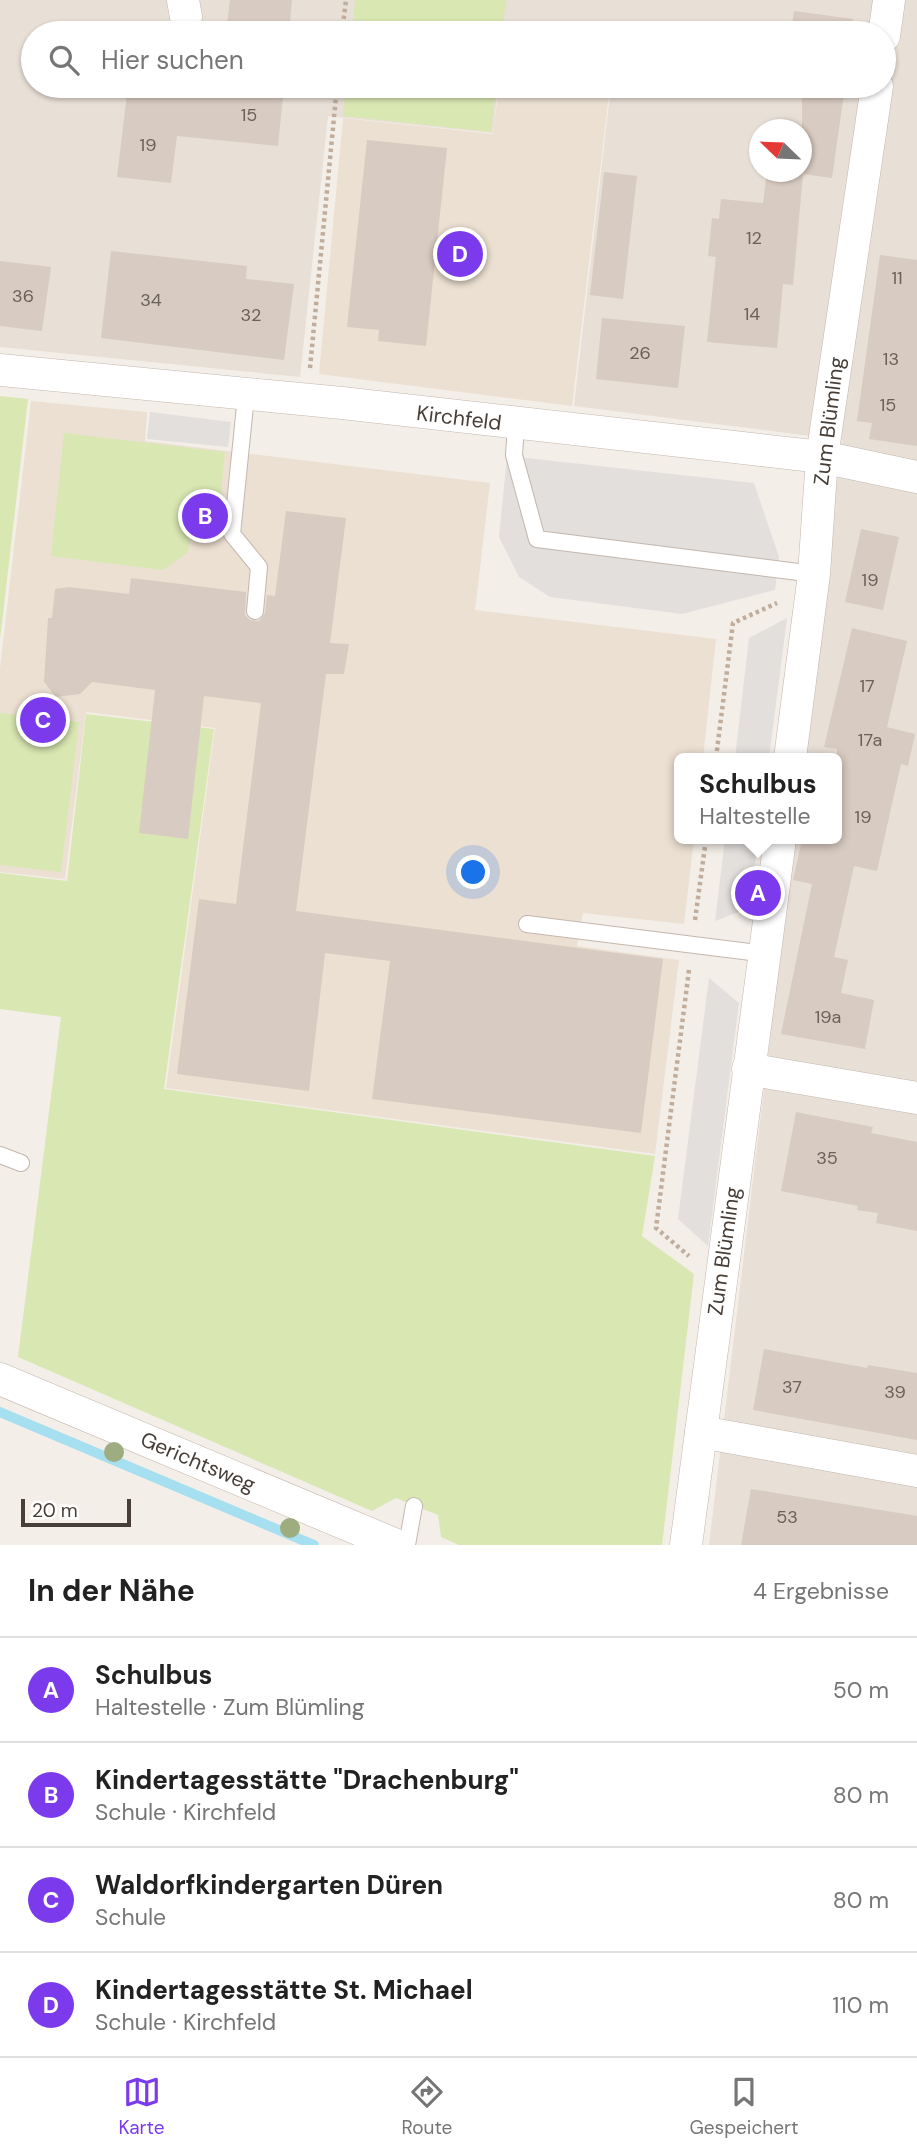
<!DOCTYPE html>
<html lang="de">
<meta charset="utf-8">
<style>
:root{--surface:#fff;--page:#f2f2f2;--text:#222;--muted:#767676;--line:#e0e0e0;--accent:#7c3aed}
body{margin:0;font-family:"DM Sans",sans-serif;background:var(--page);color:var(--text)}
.compass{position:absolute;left:749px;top:119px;width:63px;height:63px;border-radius:50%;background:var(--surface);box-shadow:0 2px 5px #0004;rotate:293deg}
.scale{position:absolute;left:21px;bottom:18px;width:110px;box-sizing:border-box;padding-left:7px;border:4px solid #473e37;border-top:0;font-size:19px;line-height:24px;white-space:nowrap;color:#473e37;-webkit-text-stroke:5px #fff;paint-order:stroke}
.you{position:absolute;left:474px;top:873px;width:24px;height:24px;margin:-18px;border:5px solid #fff;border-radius:50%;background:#1a73e8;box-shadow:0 0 0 10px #1a73e833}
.badge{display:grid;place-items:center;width:46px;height:46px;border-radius:50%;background:var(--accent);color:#fff;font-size:23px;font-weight:700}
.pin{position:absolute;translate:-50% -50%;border:4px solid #fff;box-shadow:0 2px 7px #0006}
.popup{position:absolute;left:674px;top:753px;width:168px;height:91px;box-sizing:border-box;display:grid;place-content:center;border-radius:10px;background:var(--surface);filter:drop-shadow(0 2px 5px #0005);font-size:23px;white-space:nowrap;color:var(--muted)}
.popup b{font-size:26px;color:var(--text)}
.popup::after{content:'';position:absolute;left:50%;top:100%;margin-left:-14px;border:14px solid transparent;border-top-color:var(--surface)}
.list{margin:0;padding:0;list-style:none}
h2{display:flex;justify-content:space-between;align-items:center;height:91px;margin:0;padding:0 28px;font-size:30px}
h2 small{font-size:23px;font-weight:400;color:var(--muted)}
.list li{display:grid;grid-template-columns:46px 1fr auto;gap:21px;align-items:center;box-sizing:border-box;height:105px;padding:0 28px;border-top:2px solid var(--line)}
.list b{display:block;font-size:26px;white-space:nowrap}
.list p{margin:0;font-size:23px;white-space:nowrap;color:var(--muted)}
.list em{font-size:23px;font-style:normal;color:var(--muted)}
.icon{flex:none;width:38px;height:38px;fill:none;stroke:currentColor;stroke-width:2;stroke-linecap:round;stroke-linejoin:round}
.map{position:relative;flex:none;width:917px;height:1545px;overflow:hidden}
.search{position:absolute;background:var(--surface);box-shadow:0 2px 5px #0004;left:21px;right:21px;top:21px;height:77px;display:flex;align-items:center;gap:18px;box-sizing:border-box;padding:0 24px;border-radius:38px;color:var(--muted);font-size:26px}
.sheet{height:511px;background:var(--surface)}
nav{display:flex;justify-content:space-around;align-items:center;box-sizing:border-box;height:98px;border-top:2px solid var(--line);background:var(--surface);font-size:19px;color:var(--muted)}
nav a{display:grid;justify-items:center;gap:4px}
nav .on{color:var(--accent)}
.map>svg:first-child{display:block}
.residential{fill:#e8dfd6;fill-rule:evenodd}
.education{fill:#ece0d2}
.green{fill:#d9e7b2}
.parking{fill:#e2dfdd}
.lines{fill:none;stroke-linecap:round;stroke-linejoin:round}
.stream{stroke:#a6dfef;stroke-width:10}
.building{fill:#d8cbc1}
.service-casing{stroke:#c2b7ae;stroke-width:18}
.minor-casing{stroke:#c2b7ae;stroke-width:33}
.path{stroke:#c1ad9c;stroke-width:4.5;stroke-dasharray:3.5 3.5;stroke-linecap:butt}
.service{stroke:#fff;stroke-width:16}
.minor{stroke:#fff;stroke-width:32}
.tree{fill:#9ead80}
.labels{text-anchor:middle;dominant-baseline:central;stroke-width:5;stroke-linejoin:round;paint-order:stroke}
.number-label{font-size:18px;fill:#6b615a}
.street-label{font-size:21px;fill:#473e37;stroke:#fff}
</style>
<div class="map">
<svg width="917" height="1545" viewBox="0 0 917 1545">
<rect width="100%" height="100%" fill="#f4eee8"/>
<path class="residential" d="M 0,0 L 917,0 L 917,1545 L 709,1545 L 794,839 L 837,839 L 837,758 L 804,758 L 842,440 L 574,406 L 611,86 L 884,86 L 884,33 L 617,33 L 507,22 L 505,33 L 33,33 L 33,86 L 498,86 L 493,133 L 328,116 L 300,377 L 0,347 ZM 760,130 L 802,130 L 802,172 L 760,172 Z"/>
<g class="education">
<polygon points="507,23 616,33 506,33"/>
<polygon points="499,86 610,86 572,406 319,374 343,118 493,134"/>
<polygon points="31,401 147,412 145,441 490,483 475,610 716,639 703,758 679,758 679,839 694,839 684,924 583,913 577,946 679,960 655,1154 166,1088 215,728 86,712 65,879 0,872 0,668"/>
</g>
<g class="green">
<polygon points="355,0 506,0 502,33 352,33"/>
<polygon points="346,86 496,86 491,132 343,116"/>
<polygon points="0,396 28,399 0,640"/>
<polygon points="64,433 225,452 219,515 193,513 188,552 163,570 51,556"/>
<polygon points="0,713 79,722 61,872 0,865"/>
<polygon points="86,714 214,729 164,1089 655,1156 642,1236 694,1274 662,1545 459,1545 441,1537 438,1515 396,1498 372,1511 18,1357 61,1017 0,1009 0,873 67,881"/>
</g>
<g class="parking">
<polygon points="150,412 231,422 228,447 147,439"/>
<polygon points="507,456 754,483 779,557 775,590 682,614 550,597 519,577 499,537"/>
<polygon points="787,618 769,758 735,758 749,638"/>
<polygon points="725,839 758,839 749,908 715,921"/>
<polygon points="709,978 739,1003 708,1246 678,1219"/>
</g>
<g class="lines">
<polyline class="stream" points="0,1412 314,1545"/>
</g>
<g class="building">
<polygon points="230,0 292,0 289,33 226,33"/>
<polygon points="794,11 853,19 851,33 791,33"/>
<polygon points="128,86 284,86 278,146 177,136 171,183 117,177"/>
<polygon points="785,86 845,86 832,178 803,174 793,285 783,284 777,348 707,342 716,257 708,256 712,218 719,219 721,199 763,203 767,172 802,172 802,96 784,94"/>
<polygon points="367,140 447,148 426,346 378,341 379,330 347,327"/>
<polygon points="604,172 637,176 623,299 590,295"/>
<polygon points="111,251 247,266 246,279 294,284 284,360 101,338"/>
<polygon points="880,255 917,260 917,446 869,439 872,423 857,421"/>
<polygon points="0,261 51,267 42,331 0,326"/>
<polygon points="602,318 685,326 678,388 596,379"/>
<polygon points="286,511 346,518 330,643 349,644 344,674 326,674 296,911 663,959 641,1133 372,1099 390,961 325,953 309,1091 177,1074 199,899 236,904 261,703 204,696 188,839 139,833 155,690 92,682 80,694 56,697 44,682 48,618 52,618 55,589 69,587 129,594 131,578 246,592 245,615 250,620 259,621 265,613 267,595 275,596"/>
<polygon points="861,529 899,537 883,610 845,602"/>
<polygon points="852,628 907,641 887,727 915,734 908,766 901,764 877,871 854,866 834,957 848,960 841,993 874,1000 865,1049 781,1034 812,884 793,880 802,839 837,839 837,749 824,747"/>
<polygon points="796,1112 873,1127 871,1133 917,1142 917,1231 876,1223 878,1213 857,1210 858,1206 781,1191"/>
<polygon points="764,1349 867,1368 868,1365 917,1373 917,1440 753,1410"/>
<polygon points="751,1489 917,1516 917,1545 741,1545"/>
</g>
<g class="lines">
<defs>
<g id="service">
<polyline points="246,396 232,534 259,567 255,611"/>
<polyline points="516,425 514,455 537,539 814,574"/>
<polyline points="527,924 766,954"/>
<polyline points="0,1155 21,1163"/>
<polyline points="407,1545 414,1506"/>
</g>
<g id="minor">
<polyline points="183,0 186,17"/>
<polyline points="884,36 889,0"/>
<polyline points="0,370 342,403 822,457 917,477"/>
<polyline points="790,758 814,574 822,457 877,86"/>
<polyline points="748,1069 917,1098"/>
<polyline points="0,1379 396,1545"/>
<polyline points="701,1432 917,1471"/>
<polyline points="686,1545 780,839"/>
</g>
</defs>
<use href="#service" class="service-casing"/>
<use href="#minor" class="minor-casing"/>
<g class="path">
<polyline points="342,33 346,0"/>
<polyline points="310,368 337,86"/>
<polyline points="716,758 733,623 777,603"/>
<polyline points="695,920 706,839"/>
<polyline points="689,970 656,1228 689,1256"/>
</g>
<use href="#service" class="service"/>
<use href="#minor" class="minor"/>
</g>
<g class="tree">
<circle cx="114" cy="1452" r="10"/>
<circle cx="290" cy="1528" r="10"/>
</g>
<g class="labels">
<g class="number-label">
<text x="249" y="115">15</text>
<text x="148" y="145">19</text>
<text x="754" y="238">12</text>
<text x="897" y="278">11</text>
<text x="23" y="296">36</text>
<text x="151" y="300">34</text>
<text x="752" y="314">14</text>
<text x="251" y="315">32</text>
<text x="640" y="353">26</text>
<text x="891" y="359">13</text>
<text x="888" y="405">15</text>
<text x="870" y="580">19</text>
<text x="867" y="686">17</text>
<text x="870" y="740">17a</text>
<text x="863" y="817">19</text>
<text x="828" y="1017">19a</text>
<text x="827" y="1158">35</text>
<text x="792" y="1387">37</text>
<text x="895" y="1392">39</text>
<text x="787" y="1517">53</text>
</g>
<g class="street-label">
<text transform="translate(459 418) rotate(7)">Kirchfeld</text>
<text transform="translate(829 421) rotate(-83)">Zum Blümling</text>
<text transform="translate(724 1251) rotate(-82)">Zum Blümling</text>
<text transform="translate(198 1462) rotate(23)">Gerichtsweg</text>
</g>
</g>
</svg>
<svg class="compass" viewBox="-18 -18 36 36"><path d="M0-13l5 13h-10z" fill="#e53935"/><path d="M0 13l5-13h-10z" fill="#767676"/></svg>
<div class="scale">20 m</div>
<div class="you"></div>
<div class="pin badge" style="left:758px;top:893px">A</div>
<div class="popup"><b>Schulbus</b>Haltestelle</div>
<div class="pin badge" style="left:205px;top:516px">B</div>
<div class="pin badge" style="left:43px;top:720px">C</div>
<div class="pin badge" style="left:460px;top:254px">D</div>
<div class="search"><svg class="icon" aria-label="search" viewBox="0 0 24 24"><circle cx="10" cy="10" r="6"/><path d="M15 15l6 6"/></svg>Hier suchen</div>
</div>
<section class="sheet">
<h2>In der Nähe<small>4 Ergebnisse</small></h2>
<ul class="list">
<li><span class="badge">A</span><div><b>Schulbus</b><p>Haltestelle · Zum Blümling</p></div><em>50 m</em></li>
<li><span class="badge">B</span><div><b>Kindertagesstätte &quot;Drachenburg&quot;</b><p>Schule · Kirchfeld</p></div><em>80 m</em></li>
<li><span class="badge">C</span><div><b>Waldorfkindergarten Düren</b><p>Schule</p></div><em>80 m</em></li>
<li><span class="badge">D</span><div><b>Kindertagesstätte St. Michael</b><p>Schule · Kirchfeld</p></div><em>110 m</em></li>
</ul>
</section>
<nav>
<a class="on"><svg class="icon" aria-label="map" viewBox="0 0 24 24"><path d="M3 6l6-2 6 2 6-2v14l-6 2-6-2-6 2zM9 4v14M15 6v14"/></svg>Karte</a>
<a><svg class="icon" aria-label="directions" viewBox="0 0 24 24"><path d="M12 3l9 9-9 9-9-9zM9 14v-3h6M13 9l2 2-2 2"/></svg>Route</a>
<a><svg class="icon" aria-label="saved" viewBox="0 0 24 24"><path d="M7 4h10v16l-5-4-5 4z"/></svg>Gespeichert</a>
</nav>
